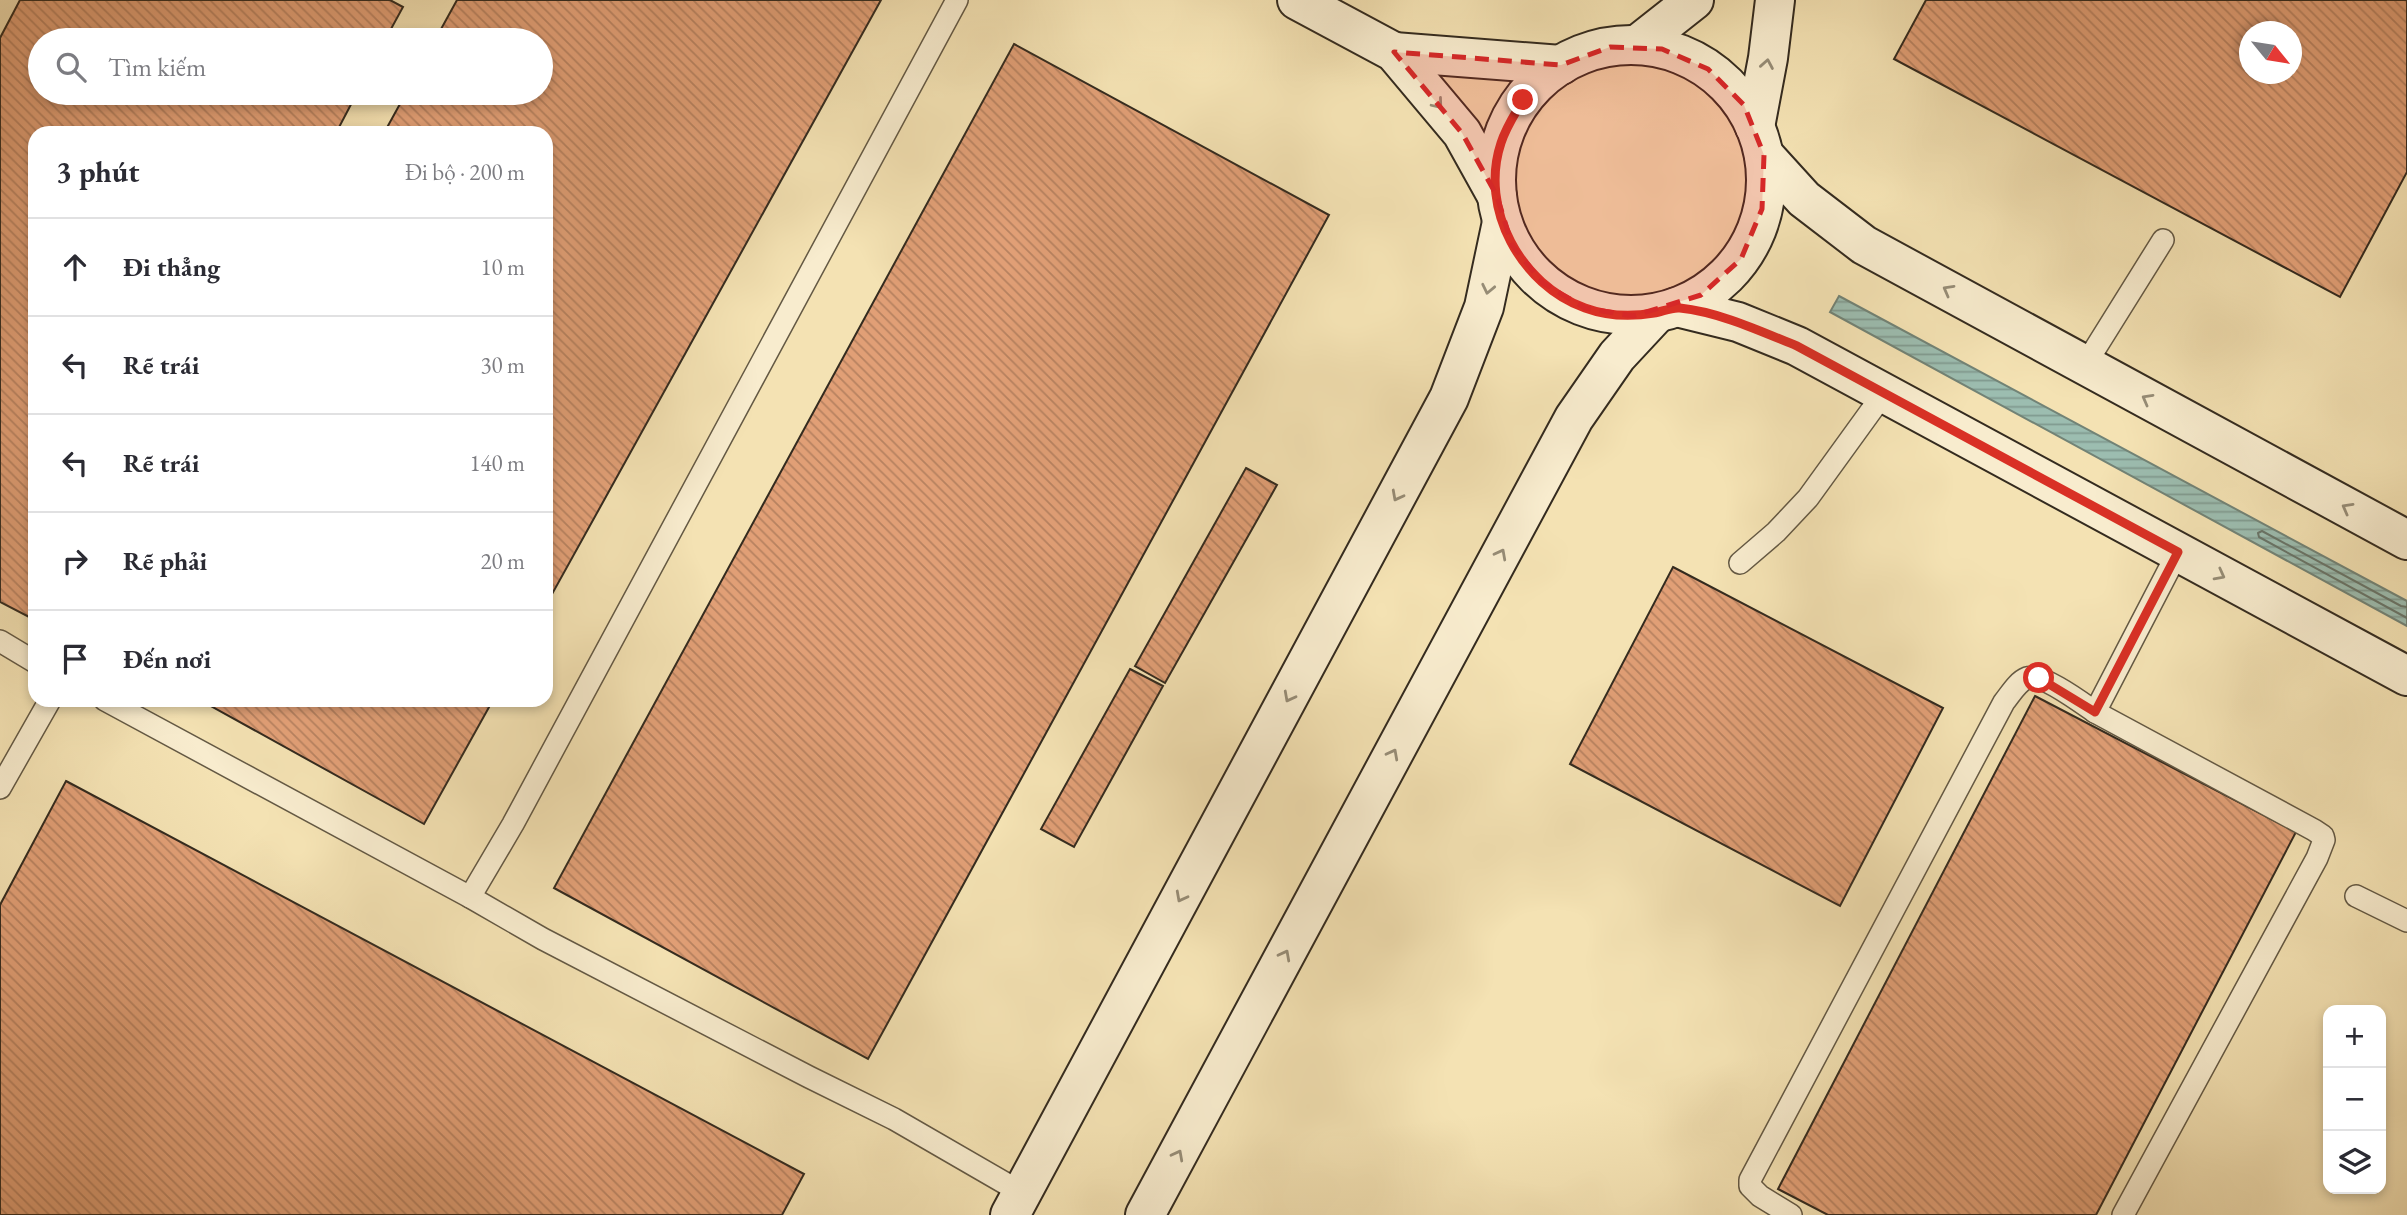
<!DOCTYPE html>
<html lang="vi">
<meta charset="utf-8">
<style>
:root{--surface:#fff;--page:#f2f2f3;--text:#2b2b33;--muted:#7c7c81;--line:#e1e1e2}
body{margin:0;font-family:"EB Garamond",serif;background:var(--page);color:var(--text)}
.controls{position:absolute;right:21px;bottom:21px;display:grid;overflow:hidden;border-radius:14px;box-shadow:0 4px 10px #0003}
.controls button{width:63px;height:63px;display:grid;place-items:center;padding:0;border:0;border-bottom:2px solid var(--line);background:var(--surface);color:var(--text);font:35px sans-serif}
.compass{position:absolute;left:2239px;top:21px;width:63px;height:63px;border-radius:50%;background:var(--surface);box-shadow:0 4px 10px #0003;rotate:120deg}
.stop{position:absolute;width:21px;height:21px;margin:-16px;border:5px solid #d93025;border-radius:50%;background:#fff}
.stop.end{background:#d93025;border-color:#fff;box-shadow:0 2px 7px #0008}
.list{margin:0;padding:0;list-style:none}
h2{display:flex;justify-content:space-between;align-items:center;height:91px;margin:0;padding:0 28px;font-size:30px}
h2 small{font-size:23px;font-weight:400;color:var(--muted)}
.list li{display:grid;grid-template-columns:46px 1fr auto;gap:21px;align-items:center;box-sizing:border-box;height:98px;padding:0 28px;border-top:2px solid var(--line)}
.list b{display:block;font-size:26px;white-space:nowrap}
.list em{font-size:23px;font-style:normal;color:var(--muted)}
.icon{flex:none;width:38px;height:38px;fill:none;stroke:currentColor;stroke-width:2;stroke-linecap:round;stroke-linejoin:round}
.map{position:relative;flex:none;width:2407px;height:1215px;overflow:hidden}
.search{position:absolute;background:var(--surface);box-shadow:0 4px 10px #0003;left:28px;top:28px;width:525px;height:77px;display:flex;align-items:center;gap:18px;box-sizing:border-box;padding:0 24px;border-radius:38px;color:var(--muted);font-size:26px}
.panel{position:absolute;background:var(--surface);box-shadow:0 4px 10px #0003;left:28px;top:126px;width:525px;height:581px;border-radius:21px}
.map>svg:first-child{display:block}
.water{fill:url(#water-rules);stroke:#728376;stroke-width:2}
.lines{fill:none;stroke-linecap:round;stroke-linejoin:round}
.shore{stroke:#687468;stroke-width:2}
.building{fill:url(#building-back-hatch);stroke:#342b1f;stroke-width:2;fill-rule:evenodd}
.lane-casing{stroke:#645944;stroke-width:24}
.secondary-casing{stroke:#342b1f;stroke-width:42}
.lane{stroke:#f8ecce;stroke-width:21}
.secondary{stroke:#f8ecce;stroke-width:38}
.oneway{stroke:#968c76}
.route{stroke:#d93025;stroke-width:9}
.marked{fill:#d62828;fill-opacity:0.2;stroke:#d62828;stroke-width:5;stroke-dasharray:14 9;stroke-linejoin:round}
</style>
<div class="map">
<svg width="2407" height="1215" viewBox="0 0 2407 1215">
<defs>
<pattern id="water-rules" width="6" height="5" patternUnits="userSpaceOnUse" patternTransform="scale(1.75)"><rect width="6" height="5" fill="#9cbdb0"/><path d="M0 2.5h6" fill="none" stroke="#809a8f"/></pattern>
<pattern id="building-back-hatch" width="6" height="6" patternUnits="userSpaceOnUse" patternTransform="scale(1.75)"><rect width="6" height="6" fill="#e19f76"/><path d="M-1 5l2 2M0 0l6 6M5-1l2 2" fill="none" stroke="#b78260"/></pattern>
</defs>
<rect width="100%" height="100%" fill="#f4e2b3"/>
<filter id="stains"><feTurbulence type="fractalNoise" baseFrequency=".00286" numOctaves="4"/><feColorMatrix values="0 0 0 0 .2 0 0 0 0 .09 0 0 0 0 .02 0 0 0 .5 -.17"/></filter>
<radialGradient id="worn" r=".72"><stop offset=".6" stop-color="#630" stop-opacity="0"/><stop offset="1" stop-color="#630" stop-opacity=".3"/></radialGradient>
<polygon class="water" points="1839,296 2407,601 2407,626 1830,312"/>
<g class="lines">
<polyline class="shore" points="2407,607 2401,606 2262,531 2258,533 2259,537 2407,618"/>
</g>
<g class="building">
<polygon points="20,0 390,0 403,7 385,40 40,40 40,93 357,93 336,133 35,133 35,620 0,602 0,38"/>
<polygon points="457,0 881,0 546,605 546,133 384,133 406,93 541,93 541,40 435,40"/>
<path d="M 1926,0 L 2407,0 L 2407,172 L 2340,297 L 1894,59 ZM 2250,32 L 2292,32 L 2292,74 L 2250,74 Z"/>
<polygon points="1014,44 1329,215 868,1059 554,888"/>
<polygon points="1246,468 1277,485 1165,683 1135,666"/>
<polygon points="1673,567 1943,708 1840,906 1570,764"/>
<polygon points="1130,669 1163,686 1074,847 1041,829"/>
<polygon points="2035,696 2296,832 2096,1215 1828,1215 1778,1189"/>
<polygon points="200,700 493,700 424,824"/>
<polygon points="66,781 804,1174 782,1215 0,1215 0,905"/>
</g>
<g class="lines">
<defs>
<g id="lane">
<polyline points="2085,365 2163,240"/>
<polyline points="1740,563 1776,532 1808,498 1884,393"/>
<polyline points="0,641 35,662"/>
<polyline points="105,700 470,897 513,824 957,0"/>
<polyline points="2095,712 2314,830 2323,836 2324,840 2317,858 2123,1215"/>
<polyline points="0,788 50,700"/>
<polyline points="2356,896 2407,921"/>
<polyline points="470,897 543,939 809,1077 894,1119 1022,1193"/>
<path d="M 1791,1215 L 1760,1196 L 1750,1186 L 1750,1180 L 2004,702 C 2010,695 2017,682 2027,678 C 2042,673 2082,703 2095,712 L 2178,552"/>
</g>
<g id="secondary">
<polyline points="1297,0 1394,52 1462,133 1497,196"/>
<polyline points="1637,45 1694,0"/>
<circle cx="1631" cy="180" r="135"/>
<polyline points="1394,52 1561,65"/>
<polyline points="1755,127 1768,58 1775,0"/>
<polyline points="1764,155 1804,199 1864,245 2407,540"/>
<polyline points="1677,307 1738,322 1797,346 2407,676"/>
<polyline points="1010,1215 1449,398 1484,307 1502,222"/>
<polyline points="1145,1215 1574,418 1617,356 1657,313"/>
</g>
</defs>
<use href="#lane" class="lane-casing"/>
<use href="#secondary" class="secondary-casing"/>
<use href="#lane" class="lane"/>
<use href="#secondary" class="secondary"/>
</g>
<defs><path id="oneway-chevron" d="M-2-3.5L2.5 0L-2 3.5" fill="none" stroke-width="1.6" stroke-linecap="round" stroke-linejoin="round" transform="scale(1.75)"/></defs>
<g class="oneway">
<use href="#oneway-chevron" transform="translate(1767 64) rotate(-80)"/>
<use href="#oneway-chevron" transform="translate(1438 104) rotate(50)"/>
<use href="#oneway-chevron" transform="translate(1488 289) rotate(102)"/>
<use href="#oneway-chevron" transform="translate(1948 290) rotate(-151)"/>
<use href="#oneway-chevron" transform="translate(2147 399) rotate(-151)"/>
<use href="#oneway-chevron" transform="translate(1397 496) rotate(118)"/>
<use href="#oneway-chevron" transform="translate(2347 508) rotate(-151)"/>
<use href="#oneway-chevron" transform="translate(1501 554) rotate(-62)"/>
<use href="#oneway-chevron" transform="translate(2220 575) rotate(28)"/>
<use href="#oneway-chevron" transform="translate(1289 697) rotate(118)"/>
<use href="#oneway-chevron" transform="translate(1393 754) rotate(-62)"/>
<use href="#oneway-chevron" transform="translate(1181 897) rotate(118)"/>
<use href="#oneway-chevron" transform="translate(1285 955) rotate(-62)"/>
<use href="#oneway-chevron" transform="translate(1178 1155) rotate(-62)"/>
</g>
<g class="lines">
<path class="route" d="M 1523,100 C 1515,114 1506,127 1501,143 C 1479,209 1521,285 1585,308 C 1607,316 1631,317 1654,313 C 1662,312 1671,307 1680,308 C 1719,312 1760,331 1797,346 L 2178,552 L 2095,712 L 2039,678"/>
</g>
<path class="marked" d="M 1610,47 L 1662,49 L 1708,69 L 1744,105 L 1764,155 L 1762,209 L 1741,259 L 1701,295 L 1633,316 L 1585,308 L 1543,283 L 1512,245 L 1497,196 L 1462,133 L 1394,52 L 1561,65 Z"/>
<rect width="100%" height="100%" filter="url(#stains)"/>
<rect width="100%" height="100%" fill="url(#worn)"/>
</svg>
<div class="controls">
<button>+</button>
<button>−</button>
<button><svg class="icon" aria-label="layers" viewBox="0 0 24 24"><path d="M12 4l9 5-9 5-9-5zM3 14l9 5 9-5"/></svg></button>
</div>
<svg class="compass" viewBox="-18 -18 36 36"><path d="M0-13l5 13h-10z" fill="#e53935"/><path d="M0 13l5-13h-10z" fill="#7c7c81"/></svg>
<div class="stop" style="left:2039px;top:678px"></div>
<div class="stop end" style="left:1523px;top:100px"></div>
<div class="search"><svg class="icon" aria-label="search" viewBox="0 0 24 24"><circle cx="10" cy="10" r="6"/><path d="M15 15l6 6"/></svg>Tìm kiếm</div>
<section class="panel">
<h2>3 phút<small>Đi bộ · 200 m</small></h2>
<ul class="list">
<li><svg class="icon" aria-label="ahead" viewBox="0 0 24 24"><path d="M12 20V5M6 11l6-6 6 6"/></svg><div><b>Đi thẳng</b></div><em>10 m</em></li>
<li><svg class="icon" aria-label="left" viewBox="0 0 24 24"><path d="M17 20v-9H6M10 6l-5 5 5 5"/></svg><div><b>Rẽ trái</b></div><em>30 m</em></li>
<li><svg class="icon" aria-label="left" viewBox="0 0 24 24"><path d="M17 20v-9H6M10 6l-5 5 5 5"/></svg><div><b>Rẽ trái</b></div><em>140 m</em></li>
<li><svg class="icon" aria-label="right" viewBox="0 0 24 24"><path d="M7 20v-9h11M14 6l5 5-5 5"/></svg><div><b>Rẽ phải</b></div><em>20 m</em></li>
<li><svg class="icon" aria-label="arrive" viewBox="0 0 24 24"><path d="M6 21V4h12l-3 4 3 4H6"/></svg><div><b>Đến nơi</b></div></li>
</ul>
</section>
</div>
